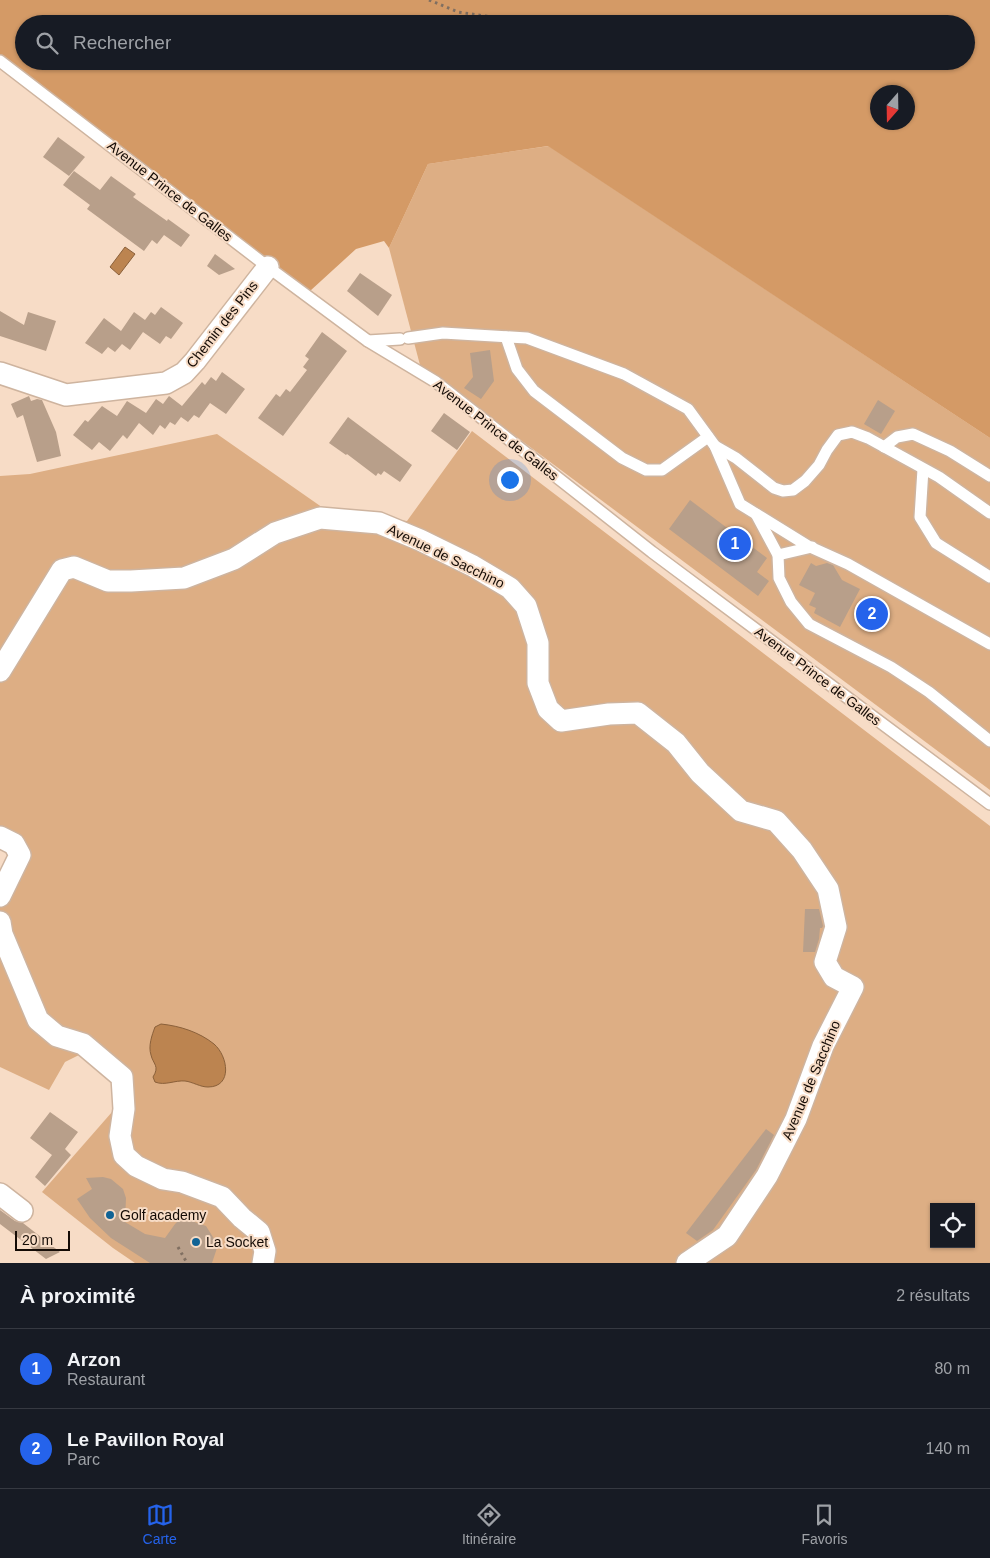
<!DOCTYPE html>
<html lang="fr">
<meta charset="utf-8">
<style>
:root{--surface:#171b24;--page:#20242c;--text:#f1f3f6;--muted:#9ea1a6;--line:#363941;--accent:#2563eb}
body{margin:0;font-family:Helvetica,sans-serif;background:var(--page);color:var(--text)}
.controls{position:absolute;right:15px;bottom:15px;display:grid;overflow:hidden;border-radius:0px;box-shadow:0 1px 4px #0004}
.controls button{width:45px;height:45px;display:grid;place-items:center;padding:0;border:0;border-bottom:1px solid var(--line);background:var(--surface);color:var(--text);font:25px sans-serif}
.compass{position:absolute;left:870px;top:85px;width:45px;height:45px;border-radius:50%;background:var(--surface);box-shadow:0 1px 4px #0004;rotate:200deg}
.scale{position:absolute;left:15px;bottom:12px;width:55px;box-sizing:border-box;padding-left:5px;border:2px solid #140b05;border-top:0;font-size:14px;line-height:18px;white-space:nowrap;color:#140b05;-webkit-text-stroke:4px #f7dcc6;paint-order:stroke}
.you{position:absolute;left:509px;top:479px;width:18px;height:18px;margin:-12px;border:4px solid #fff;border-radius:50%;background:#1a73e8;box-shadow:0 0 0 8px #1a73e833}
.badge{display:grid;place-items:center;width:32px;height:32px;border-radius:50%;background:var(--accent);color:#fff;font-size:16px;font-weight:700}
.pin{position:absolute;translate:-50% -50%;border:2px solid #fff;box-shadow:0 1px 5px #0006}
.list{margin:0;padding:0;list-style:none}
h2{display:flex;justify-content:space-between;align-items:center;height:65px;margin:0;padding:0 20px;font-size:21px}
h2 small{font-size:16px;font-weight:400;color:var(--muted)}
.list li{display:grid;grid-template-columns:32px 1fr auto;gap:15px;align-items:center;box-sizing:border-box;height:80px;padding:0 20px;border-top:1px solid var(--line)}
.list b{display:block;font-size:19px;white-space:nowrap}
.list p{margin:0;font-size:16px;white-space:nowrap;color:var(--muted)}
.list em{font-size:16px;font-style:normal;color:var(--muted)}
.icon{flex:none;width:28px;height:28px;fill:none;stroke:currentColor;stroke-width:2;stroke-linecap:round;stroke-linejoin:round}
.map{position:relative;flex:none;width:990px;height:1263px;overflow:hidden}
.search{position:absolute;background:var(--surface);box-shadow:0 1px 4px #0004;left:15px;right:15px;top:15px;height:55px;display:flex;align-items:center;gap:12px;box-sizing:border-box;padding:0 18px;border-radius:28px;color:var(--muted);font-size:19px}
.sheet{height:225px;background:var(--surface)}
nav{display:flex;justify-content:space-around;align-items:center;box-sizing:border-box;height:70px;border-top:1px solid var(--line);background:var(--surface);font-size:14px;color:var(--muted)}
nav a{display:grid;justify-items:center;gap:2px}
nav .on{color:var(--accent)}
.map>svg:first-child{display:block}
.green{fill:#ddae84;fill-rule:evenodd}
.forest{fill:#d49a66;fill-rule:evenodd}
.water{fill:#bc8450;stroke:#8a603a}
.building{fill:#b89f8a}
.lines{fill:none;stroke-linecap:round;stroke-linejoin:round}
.service-casing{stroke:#ceb49f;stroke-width:14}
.minor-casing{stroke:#ceb49f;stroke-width:24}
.path{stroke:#806f61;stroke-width:3;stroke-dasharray:2.5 4;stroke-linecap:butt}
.service{stroke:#fff;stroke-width:11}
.minor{stroke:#fff;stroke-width:21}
.poi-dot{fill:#116395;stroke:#f7dcc6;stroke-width:2}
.labels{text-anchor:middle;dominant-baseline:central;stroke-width:4;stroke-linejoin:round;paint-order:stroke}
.street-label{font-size:14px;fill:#140b05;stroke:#f7dcc6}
.poi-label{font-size:14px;fill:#140b05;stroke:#f7dcc6;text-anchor:start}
</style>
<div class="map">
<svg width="990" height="1263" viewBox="0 0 990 1263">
<rect width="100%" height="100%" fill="#f7dcc6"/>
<g class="green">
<polygon points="549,146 990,438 990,790 420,365 389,248 428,164"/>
<path d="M 472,431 L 990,826 L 990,1263 L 135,1263 L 113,1248 L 42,1192 L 112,1112 L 120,1093 L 113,1075 L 93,1061 L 79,1055 L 65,1062 L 49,1090 L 0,1067 L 0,878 L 13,851 L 0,844 L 0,476 L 30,474 L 217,434 L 326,510 L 407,521 ZM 934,1207 L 971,1207 L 971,1244 L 934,1244 Z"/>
</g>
<path class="forest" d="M 0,0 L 990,0 L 990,438 L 548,146 L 428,164 L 389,248 L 384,241 L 356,249 L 310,291 L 0,57 ZM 24,24 L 966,24 L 966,61 L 24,61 ZM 878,92 L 908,92 L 908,122 L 878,122 Z"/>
<g class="water">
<polygon points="125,247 135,254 119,275 110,267"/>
<path d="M 161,1024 C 180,1026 199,1032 214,1044 C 228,1056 233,1087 208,1087 C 200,1087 193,1082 185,1081 C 175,1080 165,1086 155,1082 L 153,1077 C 160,1066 153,1064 151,1055 C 148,1046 152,1035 155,1027 Z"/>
</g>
<g class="building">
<polygon points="58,137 85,157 69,176 43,157"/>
<polygon points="74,171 100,190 111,176 136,194 133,197 167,221 168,219 190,235 181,247 164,235 157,244 152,240 144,251 87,209 90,205 63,185"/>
<polygon points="215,254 235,269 219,275 207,266"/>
<polygon points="360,273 392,295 378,316 347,291"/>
<polygon points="161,307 183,323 171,339 166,336 160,344 143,332 130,350 122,344 115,352 108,347 102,354 85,343 104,318 121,331 134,312 145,320 151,312 155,315"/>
<polygon points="0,311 24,325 28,312 56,321 46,351 0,336"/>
<polygon points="322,332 347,351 283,436 258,418 276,394 280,397 286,389 290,392 307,370 303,367 309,359 305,356"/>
<polygon points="490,350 494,381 481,399 464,388 473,377 470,353"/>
<polygon points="222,372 245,389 226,414 210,403 199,418 194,415 188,422 181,417 175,425 170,422 165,429 160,425 153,435 139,423 127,439 123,435 110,451 99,442 92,450 73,435 85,420 88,422 102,406 117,416 127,401 146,413 156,399 163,404 169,396 182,406 202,382 205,385 211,377 216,381"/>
<polygon points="29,396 31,401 37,399 42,400 56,432 61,456 37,462 23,415 17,418 11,404"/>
<polygon points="878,400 895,411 881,434 864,424"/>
<polygon points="444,413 470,432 457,450 431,431"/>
<polygon points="348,417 412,465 400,482 384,471 381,475 378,473 376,476 347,454 346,455 329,443"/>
<polygon points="690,500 767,558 757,572 769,581 758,596 669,529"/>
<polygon points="811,563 816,566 827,563 833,565 842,580 860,589 840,627 814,613 816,608 809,605 815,593 799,585"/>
<polygon points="805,909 819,909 823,926 822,928 820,928 819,939 815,952 803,952"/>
<polygon points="50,1112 78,1132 65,1149 71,1155 45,1186 35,1177 52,1155 30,1138"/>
<polygon points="766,1129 774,1135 756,1170 713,1230 697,1241 686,1233"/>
<polygon points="103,1177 111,1179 123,1189 126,1198 125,1222 145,1234 165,1238 175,1224 178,1221 186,1219 206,1226 218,1245 212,1263 150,1263 111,1238 90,1218 77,1199 92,1189 86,1178"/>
<polygon points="0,1210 15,1221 23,1223 60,1252 46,1259 0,1224"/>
</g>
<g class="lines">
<defs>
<g id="service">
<polyline points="0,61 268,267 368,341 436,382 652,552 990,804"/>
<polyline points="506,337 517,369 534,391 622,458 646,470 662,470 708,437"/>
<polyline points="408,338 443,333 527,338 624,374 688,409 715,446 740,504 808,546 848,564 990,644"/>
<polyline points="368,341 400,339"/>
<polyline points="715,446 736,458 774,488 783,491 793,490 805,481 819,465 827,450 838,435 852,432 868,438 939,477 990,513"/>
<polyline points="884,447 897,437 913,434 950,451 990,476"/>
<polyline points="923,469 920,517 936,543 990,577"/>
<polyline points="756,514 778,555 779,578 791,602 809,624 891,667 929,692 990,741"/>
<polyline points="778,555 812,547"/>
</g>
<g id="minor">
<polyline points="0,373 66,395 166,383 184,373 195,361 268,267"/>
<polyline points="0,671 62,570 74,567 108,581 131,581 184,578 234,559 275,533 320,518 379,523 420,540 473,566 510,588 526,606 538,643 538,683 548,709 561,721 609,714 638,713 676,743 700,773 741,811 776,821 802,850 828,889 836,927 825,962 834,977 853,987 823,1046 796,1119 767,1176 727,1236 687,1263"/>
<polyline points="0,837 14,844 20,855 0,896"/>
<polyline points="0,922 2,934 38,1020 57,1036 83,1044 122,1077 124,1109 120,1136 124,1155 136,1166 163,1179 182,1182 222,1197 242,1218 259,1232 265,1251 263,1263"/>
<polyline points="0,1194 22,1211"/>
</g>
</defs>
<use href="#service" class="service-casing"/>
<use href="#minor" class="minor-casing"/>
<g class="path">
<polyline points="429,0 458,12 539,24"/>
<polyline points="178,1247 187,1263"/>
</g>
<use href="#service" class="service"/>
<use href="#minor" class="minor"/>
</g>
<g class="poi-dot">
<circle cx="110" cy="1215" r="5"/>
<circle cx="196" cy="1242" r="5"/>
</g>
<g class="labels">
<g class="street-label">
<text transform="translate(170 191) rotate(38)">Avenue Prince de Galles</text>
<text transform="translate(222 324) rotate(-52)">Chemin des Pins</text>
<text transform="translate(496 430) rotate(38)">Avenue Prince de Galles</text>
<text transform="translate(446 556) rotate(26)">Avenue de Sacchino</text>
<text transform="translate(818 676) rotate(37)">Avenue Prince de Galles</text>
<text transform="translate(811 1080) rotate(-67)">Avenue de Sacchino</text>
</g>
<g class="poi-label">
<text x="120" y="1215">Golf academy</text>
<text x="206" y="1242">La Socket</text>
</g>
</g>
</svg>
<div class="controls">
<button><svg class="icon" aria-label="locate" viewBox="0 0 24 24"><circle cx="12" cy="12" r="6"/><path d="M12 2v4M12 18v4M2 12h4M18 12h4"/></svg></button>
</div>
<svg class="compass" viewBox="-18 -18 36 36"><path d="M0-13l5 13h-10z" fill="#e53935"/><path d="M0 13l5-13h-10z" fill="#9ea1a6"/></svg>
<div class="scale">20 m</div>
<div class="you"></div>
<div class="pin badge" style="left:735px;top:544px">1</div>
<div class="pin badge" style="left:872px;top:614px">2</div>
<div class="search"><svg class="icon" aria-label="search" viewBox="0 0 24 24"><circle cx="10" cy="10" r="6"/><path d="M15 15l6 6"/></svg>Rechercher</div>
</div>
<section class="sheet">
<h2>À proximité<small>2 résultats</small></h2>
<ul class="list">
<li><span class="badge">1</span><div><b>Arzon</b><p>Restaurant</p></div><em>80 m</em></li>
<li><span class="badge">2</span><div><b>Le Pavillon Royal</b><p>Parc</p></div><em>140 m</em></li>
</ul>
</section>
<nav>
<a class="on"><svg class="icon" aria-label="map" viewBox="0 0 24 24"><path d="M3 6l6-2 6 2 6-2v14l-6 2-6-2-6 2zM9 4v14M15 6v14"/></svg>Carte</a>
<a><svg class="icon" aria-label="directions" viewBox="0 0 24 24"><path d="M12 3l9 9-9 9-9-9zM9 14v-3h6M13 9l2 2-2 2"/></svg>Itinéraire</a>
<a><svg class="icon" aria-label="saved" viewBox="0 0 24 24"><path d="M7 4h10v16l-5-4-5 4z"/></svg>Favoris</a>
</nav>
